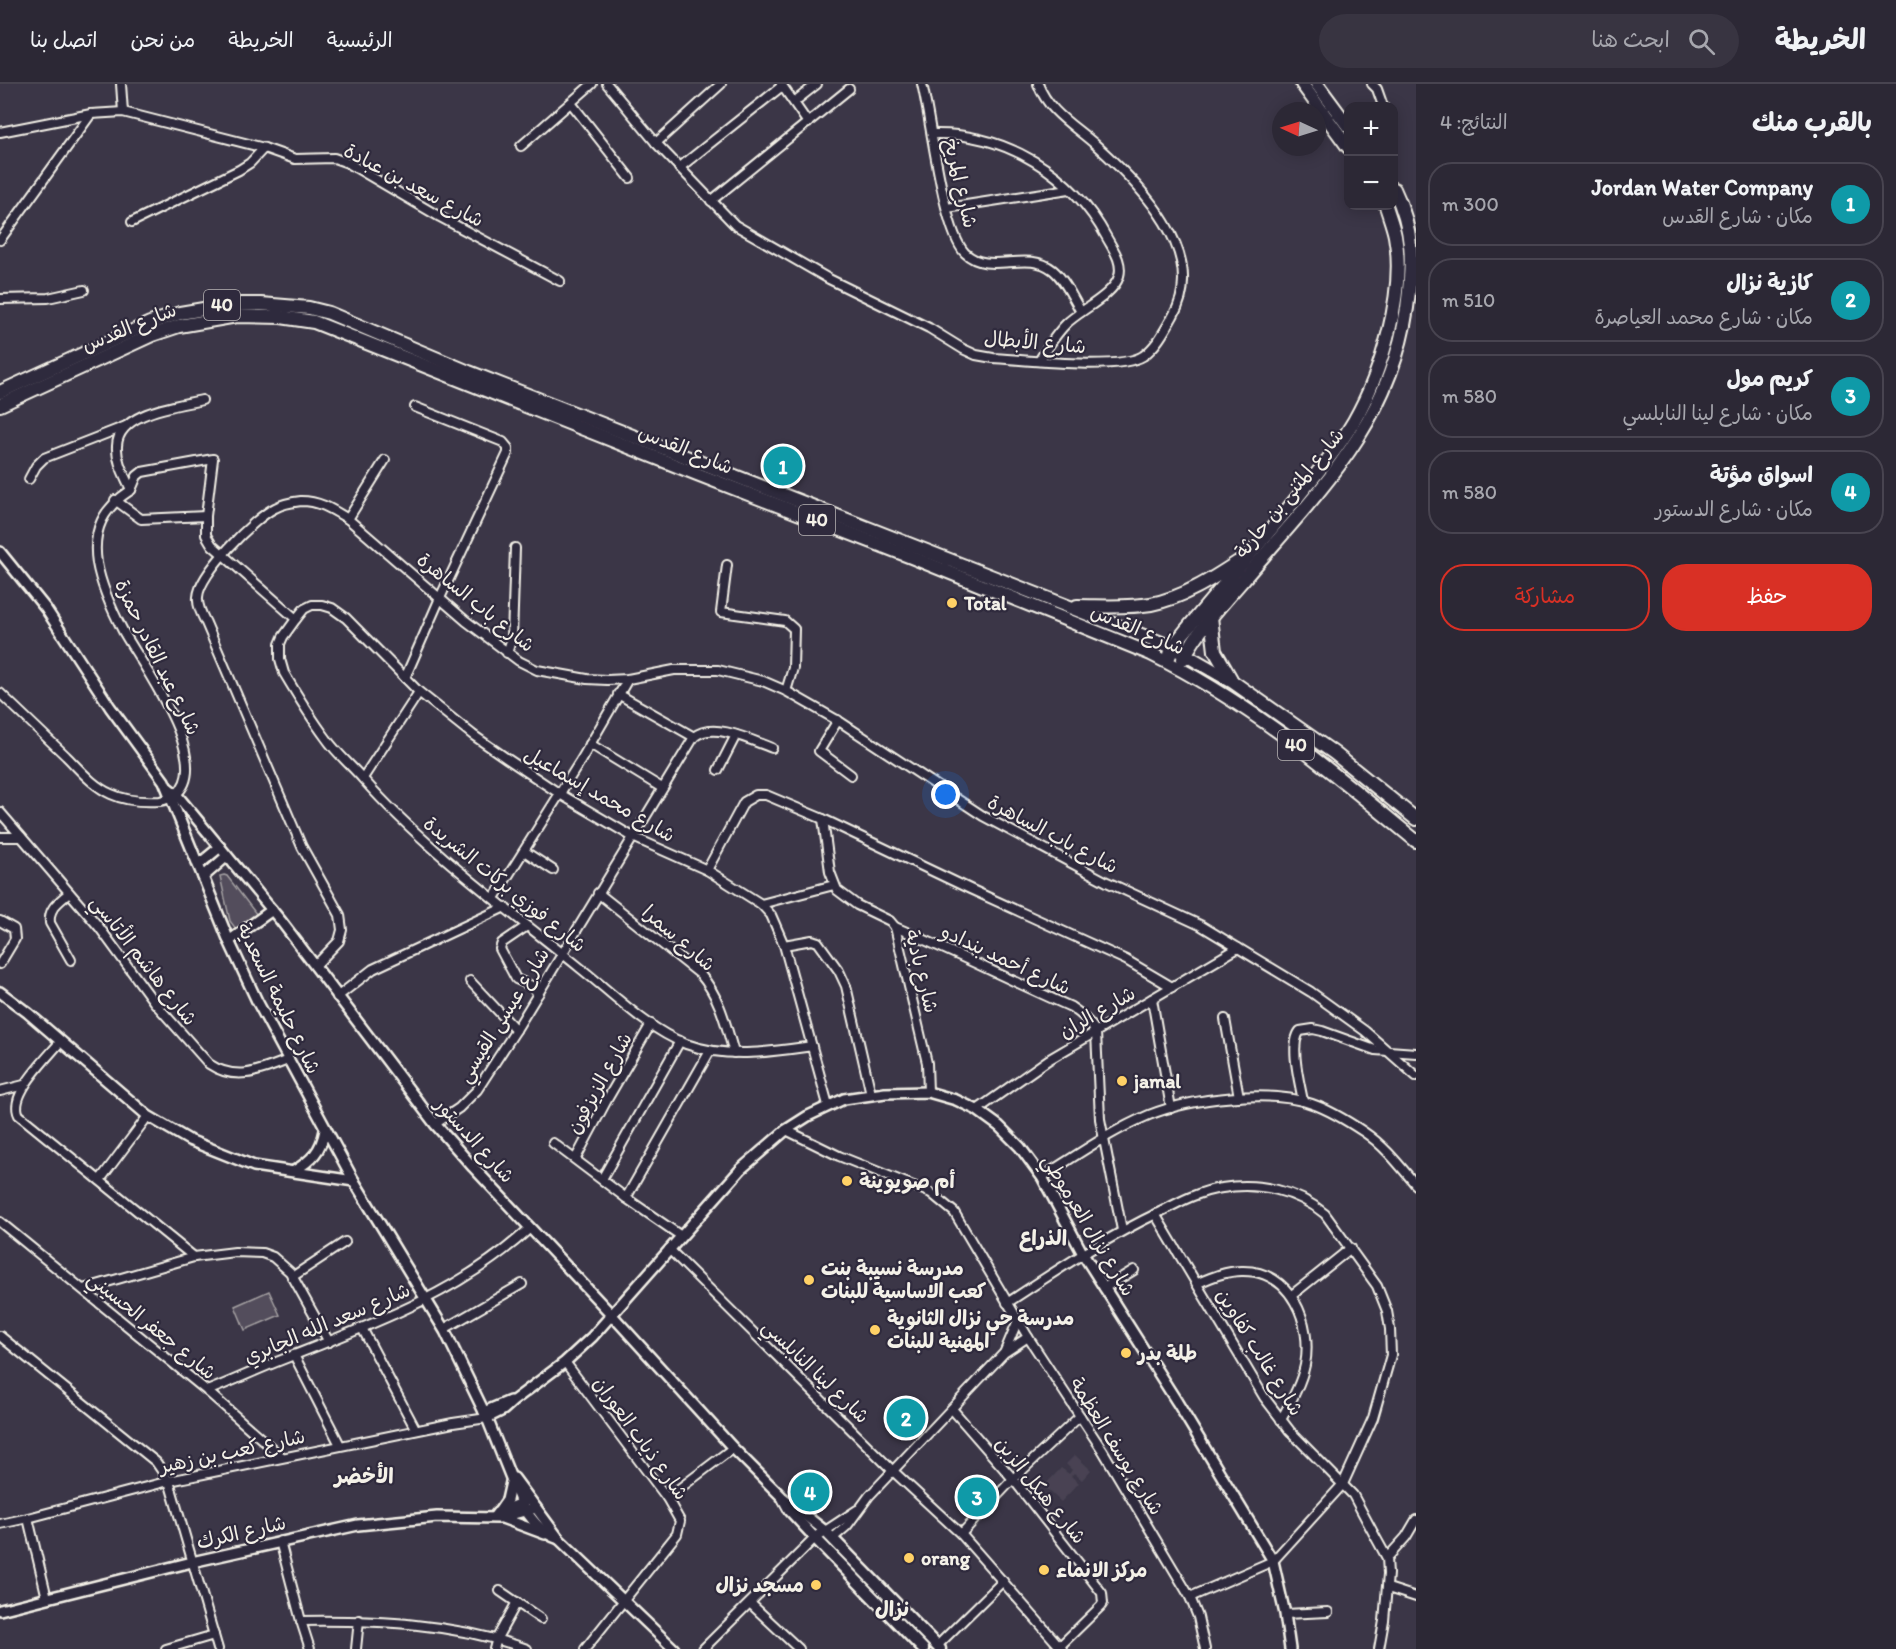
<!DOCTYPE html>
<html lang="ar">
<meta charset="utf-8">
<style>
:root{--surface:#2c2835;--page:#383441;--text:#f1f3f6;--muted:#a6a6ad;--line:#484450;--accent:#d93025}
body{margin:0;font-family:Itim,"Playpen Sans Arabic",sans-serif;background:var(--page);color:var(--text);direction:rtl}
.controls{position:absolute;right:18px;top:18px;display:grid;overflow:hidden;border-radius:12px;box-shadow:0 3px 15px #0003}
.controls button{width:54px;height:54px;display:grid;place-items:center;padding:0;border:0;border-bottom:2px solid var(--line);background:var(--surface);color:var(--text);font:30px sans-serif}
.compass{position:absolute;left:1272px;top:18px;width:54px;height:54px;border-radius:50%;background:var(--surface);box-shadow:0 3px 15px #0003;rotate:274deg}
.you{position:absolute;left:946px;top:711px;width:21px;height:21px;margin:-15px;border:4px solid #fff;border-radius:50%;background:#1a73e8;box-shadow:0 0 0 9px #1a73e833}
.badge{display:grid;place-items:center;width:39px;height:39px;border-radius:50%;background:var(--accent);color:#fff;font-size:20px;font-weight:700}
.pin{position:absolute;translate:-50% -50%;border:3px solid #fff;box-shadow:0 2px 6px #0006}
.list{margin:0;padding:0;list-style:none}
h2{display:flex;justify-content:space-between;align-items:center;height:78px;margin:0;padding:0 24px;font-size:26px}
h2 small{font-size:20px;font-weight:400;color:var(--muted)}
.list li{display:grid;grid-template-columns:39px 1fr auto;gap:18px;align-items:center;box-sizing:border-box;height:84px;margin:0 12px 12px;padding:0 12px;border:2px solid var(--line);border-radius:24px}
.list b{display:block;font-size:22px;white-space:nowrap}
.list p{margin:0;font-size:20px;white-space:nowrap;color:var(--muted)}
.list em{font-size:20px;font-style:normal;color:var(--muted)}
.actions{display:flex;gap:12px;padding:18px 24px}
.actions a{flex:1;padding:14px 0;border:2px solid var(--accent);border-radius:24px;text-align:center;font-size:21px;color:var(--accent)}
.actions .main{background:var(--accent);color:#fff}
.icon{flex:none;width:33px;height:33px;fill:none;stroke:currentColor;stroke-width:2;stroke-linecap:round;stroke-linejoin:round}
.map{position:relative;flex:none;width:1416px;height:1565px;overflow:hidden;direction:ltr}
header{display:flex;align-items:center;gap:36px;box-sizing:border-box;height:84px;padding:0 30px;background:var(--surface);border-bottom:2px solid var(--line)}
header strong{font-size:28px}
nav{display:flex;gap:33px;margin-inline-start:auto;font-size:21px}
.search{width:420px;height:54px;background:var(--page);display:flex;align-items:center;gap:15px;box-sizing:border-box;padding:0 21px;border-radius:33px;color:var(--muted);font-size:22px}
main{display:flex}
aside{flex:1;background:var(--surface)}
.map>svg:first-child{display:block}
.built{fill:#484352}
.green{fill:#534e5c;stroke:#a4a0a2;stroke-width:1.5}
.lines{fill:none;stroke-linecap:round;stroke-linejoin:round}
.minor-casing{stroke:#f4f1e8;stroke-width:12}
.tertiary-casing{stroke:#f4f1e8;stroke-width:14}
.secondary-casing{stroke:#f4f1e8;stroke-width:15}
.trunk-casing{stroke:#f4f1e8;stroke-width:16}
.minor{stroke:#2f2a3d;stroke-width:8}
.tertiary{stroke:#2f2a3d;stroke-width:9}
.secondary{stroke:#2f2a3d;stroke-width:10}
.trunk{stroke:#2f2a3d;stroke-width:12}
.poi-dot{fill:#ffd166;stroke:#2f2a3d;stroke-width:2}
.labels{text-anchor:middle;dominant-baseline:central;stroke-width:4.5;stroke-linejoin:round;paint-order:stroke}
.shield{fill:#2f2a3d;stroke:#b9b5b5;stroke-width:1.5}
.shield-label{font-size:18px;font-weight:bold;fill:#f4f1e8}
.street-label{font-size:20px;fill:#f4f1e8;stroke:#2f2a3d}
.poi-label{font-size:20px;font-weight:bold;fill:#f4f1e8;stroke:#2f2a3d;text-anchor:start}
.neighbourhood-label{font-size:21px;font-weight:bold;fill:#f4f1e8;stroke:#2f2a3d}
</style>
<header>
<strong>الخريطة</strong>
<div class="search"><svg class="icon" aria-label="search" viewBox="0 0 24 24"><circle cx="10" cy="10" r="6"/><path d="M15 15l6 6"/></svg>ابحث هنا</div>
<nav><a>الرئيسية</a><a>الخريطة</a><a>من نحن</a><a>اتصل بنا</a></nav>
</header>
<main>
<aside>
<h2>بالقرب منك<small>النتائج: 4</small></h2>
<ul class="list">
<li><span class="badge" style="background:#0f9aa8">1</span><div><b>Jordan Water Company</b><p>مكان · شارع القدس</p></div><em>300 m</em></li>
<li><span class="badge" style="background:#0f9aa8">2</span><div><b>كازية نزال</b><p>مكان · شارع محمد العياصرة</p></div><em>510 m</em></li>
<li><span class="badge" style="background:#0f9aa8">3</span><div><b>كريم مول</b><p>مكان · شارع لينا النابلسي</p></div><em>580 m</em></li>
<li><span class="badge" style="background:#0f9aa8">4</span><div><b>اسواق مؤتة</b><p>مكان · شارع الدستور</p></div><em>580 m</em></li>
</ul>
<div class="actions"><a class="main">حفظ</a><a>مشاركة</a></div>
</aside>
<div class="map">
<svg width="1416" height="1565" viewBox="0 0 1416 1565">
<rect width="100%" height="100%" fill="#3b3647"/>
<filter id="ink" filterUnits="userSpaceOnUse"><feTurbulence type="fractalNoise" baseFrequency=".0167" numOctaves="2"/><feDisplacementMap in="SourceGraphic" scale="12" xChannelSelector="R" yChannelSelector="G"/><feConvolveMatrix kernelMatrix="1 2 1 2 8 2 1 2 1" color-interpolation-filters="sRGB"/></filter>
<g filter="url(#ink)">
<polygon class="built" points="1075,1371 1091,1386 1082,1396 1074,1389 1071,1392 1079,1399 1061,1418 1044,1402 1061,1384 1069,1390 1072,1386 1066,1380"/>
<g class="green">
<polygon points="224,791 227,792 257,831 236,845 230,837 220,792"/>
<polygon points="269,1207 280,1231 245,1246 235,1222"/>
</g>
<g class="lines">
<defs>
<g id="minor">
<polyline points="121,0 123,28"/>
<path d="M 607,0 L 656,59 L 735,141 L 829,195 L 929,244 L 963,265 L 976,271 L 993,274 C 1026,276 1119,287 1143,272 C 1157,262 1165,246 1173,232 C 1209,170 1140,101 1097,62 C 1075,42 1049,29 1038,0"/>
<polyline points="781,0 808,39"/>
<path d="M 922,0 C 931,36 943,147 965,169 C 989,192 1027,165 1053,186 C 1065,196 1073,214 1081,228"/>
<polyline points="1372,0 1377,5 1383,22"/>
<polyline points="794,18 817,0"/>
<polyline points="571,19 630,94"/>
<polyline points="0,48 91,30 123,28 264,64 295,75 334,74 348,79 440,133 560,197"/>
<path d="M 932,50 C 1005,48 1073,90 1107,154 C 1113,165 1123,178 1119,192 C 1114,211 1080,226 1066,240 C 1055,251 1047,264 1039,277"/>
<polyline points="656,59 721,0"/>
<polyline points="521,62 592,0"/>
<polyline points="679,84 782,2"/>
<polyline points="711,117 849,5"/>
<polyline points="947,124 1069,105"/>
<polyline points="132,138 239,86 250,79 264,64"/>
<polyline points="0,156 91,30"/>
<polyline points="0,215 48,214 84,206"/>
<polyline points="29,395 36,382 44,374 126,342"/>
<polyline points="131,406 137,392 142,388 213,375 206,432"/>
<polyline points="115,416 141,435 206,432 206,451 212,461 296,535"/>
<polyline points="348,435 385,376"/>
<polyline points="727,481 721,528 785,537 794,545 793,584 786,607"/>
<polyline points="507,569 512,554 515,464"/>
<polyline points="405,594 440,514 508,369 508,364 503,358 415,323"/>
<path d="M 0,609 C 22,630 44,651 66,672 C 80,686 93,702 111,710 C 126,717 144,718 160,717 C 167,716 171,714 176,710 C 215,679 140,578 123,547 C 112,526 101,502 97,479 C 92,446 103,424 131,406 C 125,392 116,377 117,362 C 118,328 177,322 202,316"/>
<polyline points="618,610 694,653"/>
<polyline points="838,636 819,667 851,691"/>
<polyline points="590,660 662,704"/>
<polyline points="718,686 736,651"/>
<polyline points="363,694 419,608"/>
<path d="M 0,728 L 99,843 L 154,918 L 209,980 C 236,998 260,987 288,976"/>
<polyline points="823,735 830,788 837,806 857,821 890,837 895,843 927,979 928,1008"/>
<polyline points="0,753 21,753"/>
<polyline points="524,767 553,786"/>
<polyline points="707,786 744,718 756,711 766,711 823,735 970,805 1126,876 1172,903"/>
<path d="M 69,809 C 59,818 48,824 50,839 L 71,876"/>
<path d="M 598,809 L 700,890 C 720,913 726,941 734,969"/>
<polyline points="494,814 581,676 628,595"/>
<polyline points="761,820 834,801"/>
<polyline points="0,837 14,845 15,855 0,880"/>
<polyline points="527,842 502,859 500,865 516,895 532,902 538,910"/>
<path d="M 895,843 C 954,868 1012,897 1071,923 C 1082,930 1089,937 1096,948 L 1100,1035 L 1122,1146"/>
<polyline points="784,861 812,856 818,858 839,887 846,902 871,1010"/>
<path d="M 315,882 L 339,857 L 342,846 L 340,831 L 302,763 L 206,539 C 202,531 197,522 198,513 C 199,490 254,434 275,424 C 282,420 293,418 301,417 C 320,417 333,426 348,435 L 466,537 L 519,577 L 537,586 L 587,595 L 607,596 L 628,595 L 674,586 L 718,586 L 763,597 L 786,607 L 842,639 L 983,732 L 1107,798 L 1200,841 L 1311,908 L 1365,947 L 1416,992"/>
<polyline points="470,897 516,946"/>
<polyline points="337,913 373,885 505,823"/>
<polyline points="1152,915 1171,1024"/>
<polyline points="1225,935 1239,1013"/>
<path d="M 61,957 C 48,973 8,1011 19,1031 L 194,1173"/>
<path d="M 812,962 C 770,968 727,975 686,960 C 647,945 611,908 579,883 C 505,823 426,766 363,695 C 351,681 336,669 326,654 C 311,634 297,611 284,589 L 280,575 L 280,560 L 283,553 L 296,535 L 304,525 L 312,521 L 322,521 L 332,524 L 346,534 L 419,608 L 473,651 L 506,674 L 560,710 L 633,753 L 707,786 L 761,820 L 771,831 L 784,861 L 828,1021"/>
<polyline points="0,1007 24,1001"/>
<path d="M 1303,1017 C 1300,1000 1289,960 1300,947 L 1313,945 L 1322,947 L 1375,966 L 1416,969"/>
<polyline points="977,1026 1048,976 1238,864"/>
<path d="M 435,1040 L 459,1024 L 477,1006 L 516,946 L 694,653 C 712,637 751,656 772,664"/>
<polyline points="786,1046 839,1072 931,1109 954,1128 1028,1253 1103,1367 1190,1513 1198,1533 1205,1565"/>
<polyline points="553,1059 626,1114 681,1152"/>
<polyline points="576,1074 608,1014 651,940"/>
<path d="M 1042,1093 C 1077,1071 1111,1047 1149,1031 C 1192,1014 1269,1005 1312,1020 C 1330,1026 1349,1038 1364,1048 C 1385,1062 1400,1082 1416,1101"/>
<polyline points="602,1095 680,957"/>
<polyline points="100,1096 148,1032"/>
<polyline points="626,1114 710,967"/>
<polyline points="1155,1130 1264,1313 1290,1347 1353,1411 1376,1454 1387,1474 1388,1490 1384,1537 1379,1565"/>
<polyline points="0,1138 207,1307 282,1373"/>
<polyline points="669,1165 893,1387 961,1450 1062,1565"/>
<polyline points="292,1193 345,1158"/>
<path d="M 1198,1199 C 1212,1193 1226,1187 1242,1187 C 1291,1186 1313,1239 1305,1281 C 1301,1300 1290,1319 1281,1336"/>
<polyline points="1104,1204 1134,1186"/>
<polyline points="83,1205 194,1173 235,1168 262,1169 273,1173 290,1188 329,1258"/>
<polyline points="1292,1211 1351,1164"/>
<path d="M 1007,1219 C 1057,1186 1107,1153 1162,1127 C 1181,1117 1200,1107 1222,1104 C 1258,1098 1297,1106 1325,1130 L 1377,1202 L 1387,1227 L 1390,1245 L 1391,1271 L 1373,1334 L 1343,1400 L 1273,1477 L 1190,1513"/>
<polyline points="362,1244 416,1346"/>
<polyline points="444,1245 522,1200"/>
<polyline points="0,1252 156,1378 169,1397 218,1565"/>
<polyline points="1005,1267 1018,1236"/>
<polyline points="294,1271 340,1361"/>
<polyline points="565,1278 667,1414 680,1437 677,1450 585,1565"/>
<path d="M 207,1307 C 233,1297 258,1285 284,1275 C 371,1241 460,1209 530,1144"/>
<polyline points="952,1325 1013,1395 1102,1509 1103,1519 1101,1522 1060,1562"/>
<polyline points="667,1414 733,1364"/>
<polyline points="28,1434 47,1514"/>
<polyline points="0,1440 28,1434 169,1397 453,1339 487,1334"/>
<polyline points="825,1447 857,1426"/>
<polyline points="961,1450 1013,1395 1080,1332"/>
<polyline points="833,1454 847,1442 869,1412 1004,1269 1028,1253"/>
<path d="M 280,1457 L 301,1537 C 377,1536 455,1539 527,1565"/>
<polyline points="1387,1474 1406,1453 1416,1436"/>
<polyline points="1388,1504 1416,1513"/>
<polyline points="500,1507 541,1535"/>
<polyline points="751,1520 799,1565"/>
<polyline points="1285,1530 1328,1528"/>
<polyline points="301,1537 310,1565"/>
<polyline points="937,1562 1003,1497"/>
<polyline points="166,1565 214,1551"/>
<polyline points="356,1565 359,1536"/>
<polyline points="494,1565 497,1554 517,1518"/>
<polyline points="703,1565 815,1454"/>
</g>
<g id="tertiary">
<path d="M 0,468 L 46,525 L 110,623 L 164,697 L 229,857 L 257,917 L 354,1097 L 445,1247 L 487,1334 L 521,1419 C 529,1433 543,1451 559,1455"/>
<polyline points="167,703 176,710 281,837 435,1040 473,1083 612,1231 733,1364 782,1413 825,1447"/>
<polyline points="198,781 220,763"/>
<polyline points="203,793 227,772"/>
<polyline points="229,857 272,826"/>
<polyline points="0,908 28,929 148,1032 189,1056 254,1082 354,1097"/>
<path d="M 294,1087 C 312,1076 321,1067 325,1046"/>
<polyline points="484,1328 510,1317"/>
<polyline points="487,1334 503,1326 513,1317 565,1278 592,1253 741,1085 786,1046 808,1032 844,1015 885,1009 928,1008 956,1016 977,1026 999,1042 1020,1063 1042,1093 1083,1170 1177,1318 1273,1477 1285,1530 1290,1565"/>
<polyline points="514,1394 559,1455 674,1565"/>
<polyline points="783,1415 789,1426 815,1454"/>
<polyline points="498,1429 507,1416 511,1398"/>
<polyline points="494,1433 497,1429 526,1417"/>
<polyline points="502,1434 545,1450"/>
<polyline points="0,1526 192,1478 358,1441 437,1433 499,1434 536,1424"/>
</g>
<polyline id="secondary" points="923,1565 815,1454 825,1447 940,1565"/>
<g id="trunk">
<polyline points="1302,0 1348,63"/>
<polyline points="1317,0 1348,42"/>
<polyline points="0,308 150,239 180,229 233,220 261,220 309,224 329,229 469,288 1172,563 1233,598 1334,669 1416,735"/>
<path d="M 0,321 L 152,251 L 179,242 L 237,232 L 281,233 L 314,238 L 697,390 L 911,473 L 1151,570 C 1249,618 1333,688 1416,757"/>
<path d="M 1077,522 C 1101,522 1127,524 1151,520 C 1183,514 1212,495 1238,478"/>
<polyline points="1211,533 1215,567 1231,595"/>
<path d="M 1170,571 L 1172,563 L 1182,551 C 1215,511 1249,472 1282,432 C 1307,401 1334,371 1354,337 C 1381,290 1406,207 1395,152 C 1393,142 1389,132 1386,122"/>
<path d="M 1183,575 C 1198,546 1222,520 1243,496 C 1316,410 1390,341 1407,224 C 1413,179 1414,146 1394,105"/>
</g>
</defs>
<use href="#minor" class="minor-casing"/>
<use href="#tertiary" class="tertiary-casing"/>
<use href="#secondary" class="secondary-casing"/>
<use href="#trunk" class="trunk-casing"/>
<use href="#minor" class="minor"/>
<use href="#tertiary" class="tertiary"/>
<use href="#secondary" class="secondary"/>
<use href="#trunk" class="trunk"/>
</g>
</g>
<g class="poi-dot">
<circle cx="952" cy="519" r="6"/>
<circle cx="1122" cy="997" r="6"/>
<circle cx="847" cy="1097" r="6"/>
<circle cx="809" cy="1196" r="6"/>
<circle cx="875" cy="1246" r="6"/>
<circle cx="1126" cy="1269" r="6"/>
<circle cx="909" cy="1474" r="6"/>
<circle cx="1044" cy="1486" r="6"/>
<circle cx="816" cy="1501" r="6"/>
</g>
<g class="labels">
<g class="shield">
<rect x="204" y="206" width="36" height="30" rx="4.5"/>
<rect x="799" y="421" width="36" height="30" rx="4.5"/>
<rect x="1278" y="646" width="36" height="30" rx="4.5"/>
</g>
<g class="shield-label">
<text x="222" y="221">40</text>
<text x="817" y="436">40</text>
<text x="1296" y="661">40</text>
</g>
<g class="street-label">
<text transform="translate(961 99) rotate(77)">شارع المريخ</text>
<text transform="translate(414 101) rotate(28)">شارع سعد بن عبادة</text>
<text transform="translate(129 243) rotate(-22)">شارع القدس</text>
<text transform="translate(1035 258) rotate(5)">شارع الأبطال</text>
<text transform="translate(686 365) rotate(22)">شارع القدس</text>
<text transform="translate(1289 409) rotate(-51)">شارع المثنى بن حارثة</text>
<text transform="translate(476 518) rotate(39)">شارع باب الساهرة</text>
<text transform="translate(1138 545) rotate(23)">شارع القدس</text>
<text transform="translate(158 573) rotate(64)">شارع عبد القادر حمزة</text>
<text transform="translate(600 710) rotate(30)">شارع محمد إسماعيل</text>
<text transform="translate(1053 750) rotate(28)">شارع باب الساهرة</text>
<text transform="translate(505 800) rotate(39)">شارع فوزي بركات الشريدة</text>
<text transform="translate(679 854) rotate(41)">شارع سمرا</text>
<text transform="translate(1006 875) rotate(25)">شارع أحمد بندادو</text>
<text transform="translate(144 876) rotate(52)">شارع هاشم الأتاسي</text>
<text transform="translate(922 887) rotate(76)">شارع بادية</text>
<text transform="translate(279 914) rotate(64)">شارع حليمة السعدية</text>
<text transform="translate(1097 928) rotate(-30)">شارع الران</text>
<text transform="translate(503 931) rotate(-58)">شارع عيسى القيسي</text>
<text transform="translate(599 999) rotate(-61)">شارع الزيزفون</text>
<text transform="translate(475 1056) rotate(48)">شارع الدستور</text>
<text transform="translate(1089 1141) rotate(59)">شارع نزال العرموطي</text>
<text transform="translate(327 1239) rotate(-23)">شارع سعد الله الجابري</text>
<text transform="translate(152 1241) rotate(39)">شارع جعفر الحسيني</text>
<text transform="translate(1260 1268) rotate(58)">شارع غالب كفاوين</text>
<text transform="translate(816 1287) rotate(44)">شارع لينا النابلسي</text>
<text transform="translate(641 1354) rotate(54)">شارع ذياب العوران</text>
<text transform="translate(1117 1362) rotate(58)">شارع يوسف العظمة</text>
<text transform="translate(232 1367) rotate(-12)">شارع كعب بن زهير</text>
<text transform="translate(1041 1406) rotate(51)">شارع هيكل الزبن</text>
<text transform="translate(241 1448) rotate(-13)">شارع الكرك</text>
</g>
<g class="poi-label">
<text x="964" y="519">Total</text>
<text x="1134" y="997">jamal</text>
<text x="859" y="1097">أم صويوينة</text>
<text x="821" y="1184">مدرسة نسيبة بنت<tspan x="821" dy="23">كعب الاساسية للبنات</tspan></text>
<text x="887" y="1234">مدرسة حي نزال الثانوية<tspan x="887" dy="23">المهنية للبنات</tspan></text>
<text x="1138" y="1269">طلة بدر</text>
<text x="921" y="1474">orang</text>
<text x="1056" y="1486">مركز الانماء</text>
<text x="804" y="1501" text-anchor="end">مسجد نزال</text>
</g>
<g class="neighbourhood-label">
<text x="1043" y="1153">الذراع</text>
<text x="364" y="1391">الأخضر</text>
<text x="892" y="1524">نزال</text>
</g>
</g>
</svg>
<div class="controls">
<button>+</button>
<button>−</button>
</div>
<svg class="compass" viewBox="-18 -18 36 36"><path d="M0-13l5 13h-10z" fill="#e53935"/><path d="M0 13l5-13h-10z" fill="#a6a6ad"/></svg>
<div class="you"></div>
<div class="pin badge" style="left:783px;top:382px;background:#0f9aa8">1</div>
<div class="pin badge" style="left:906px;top:1334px;background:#0f9aa8">2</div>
<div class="pin badge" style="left:977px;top:1413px;background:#0f9aa8">3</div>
<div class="pin badge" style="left:810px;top:1408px;background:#0f9aa8">4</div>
</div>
</main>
